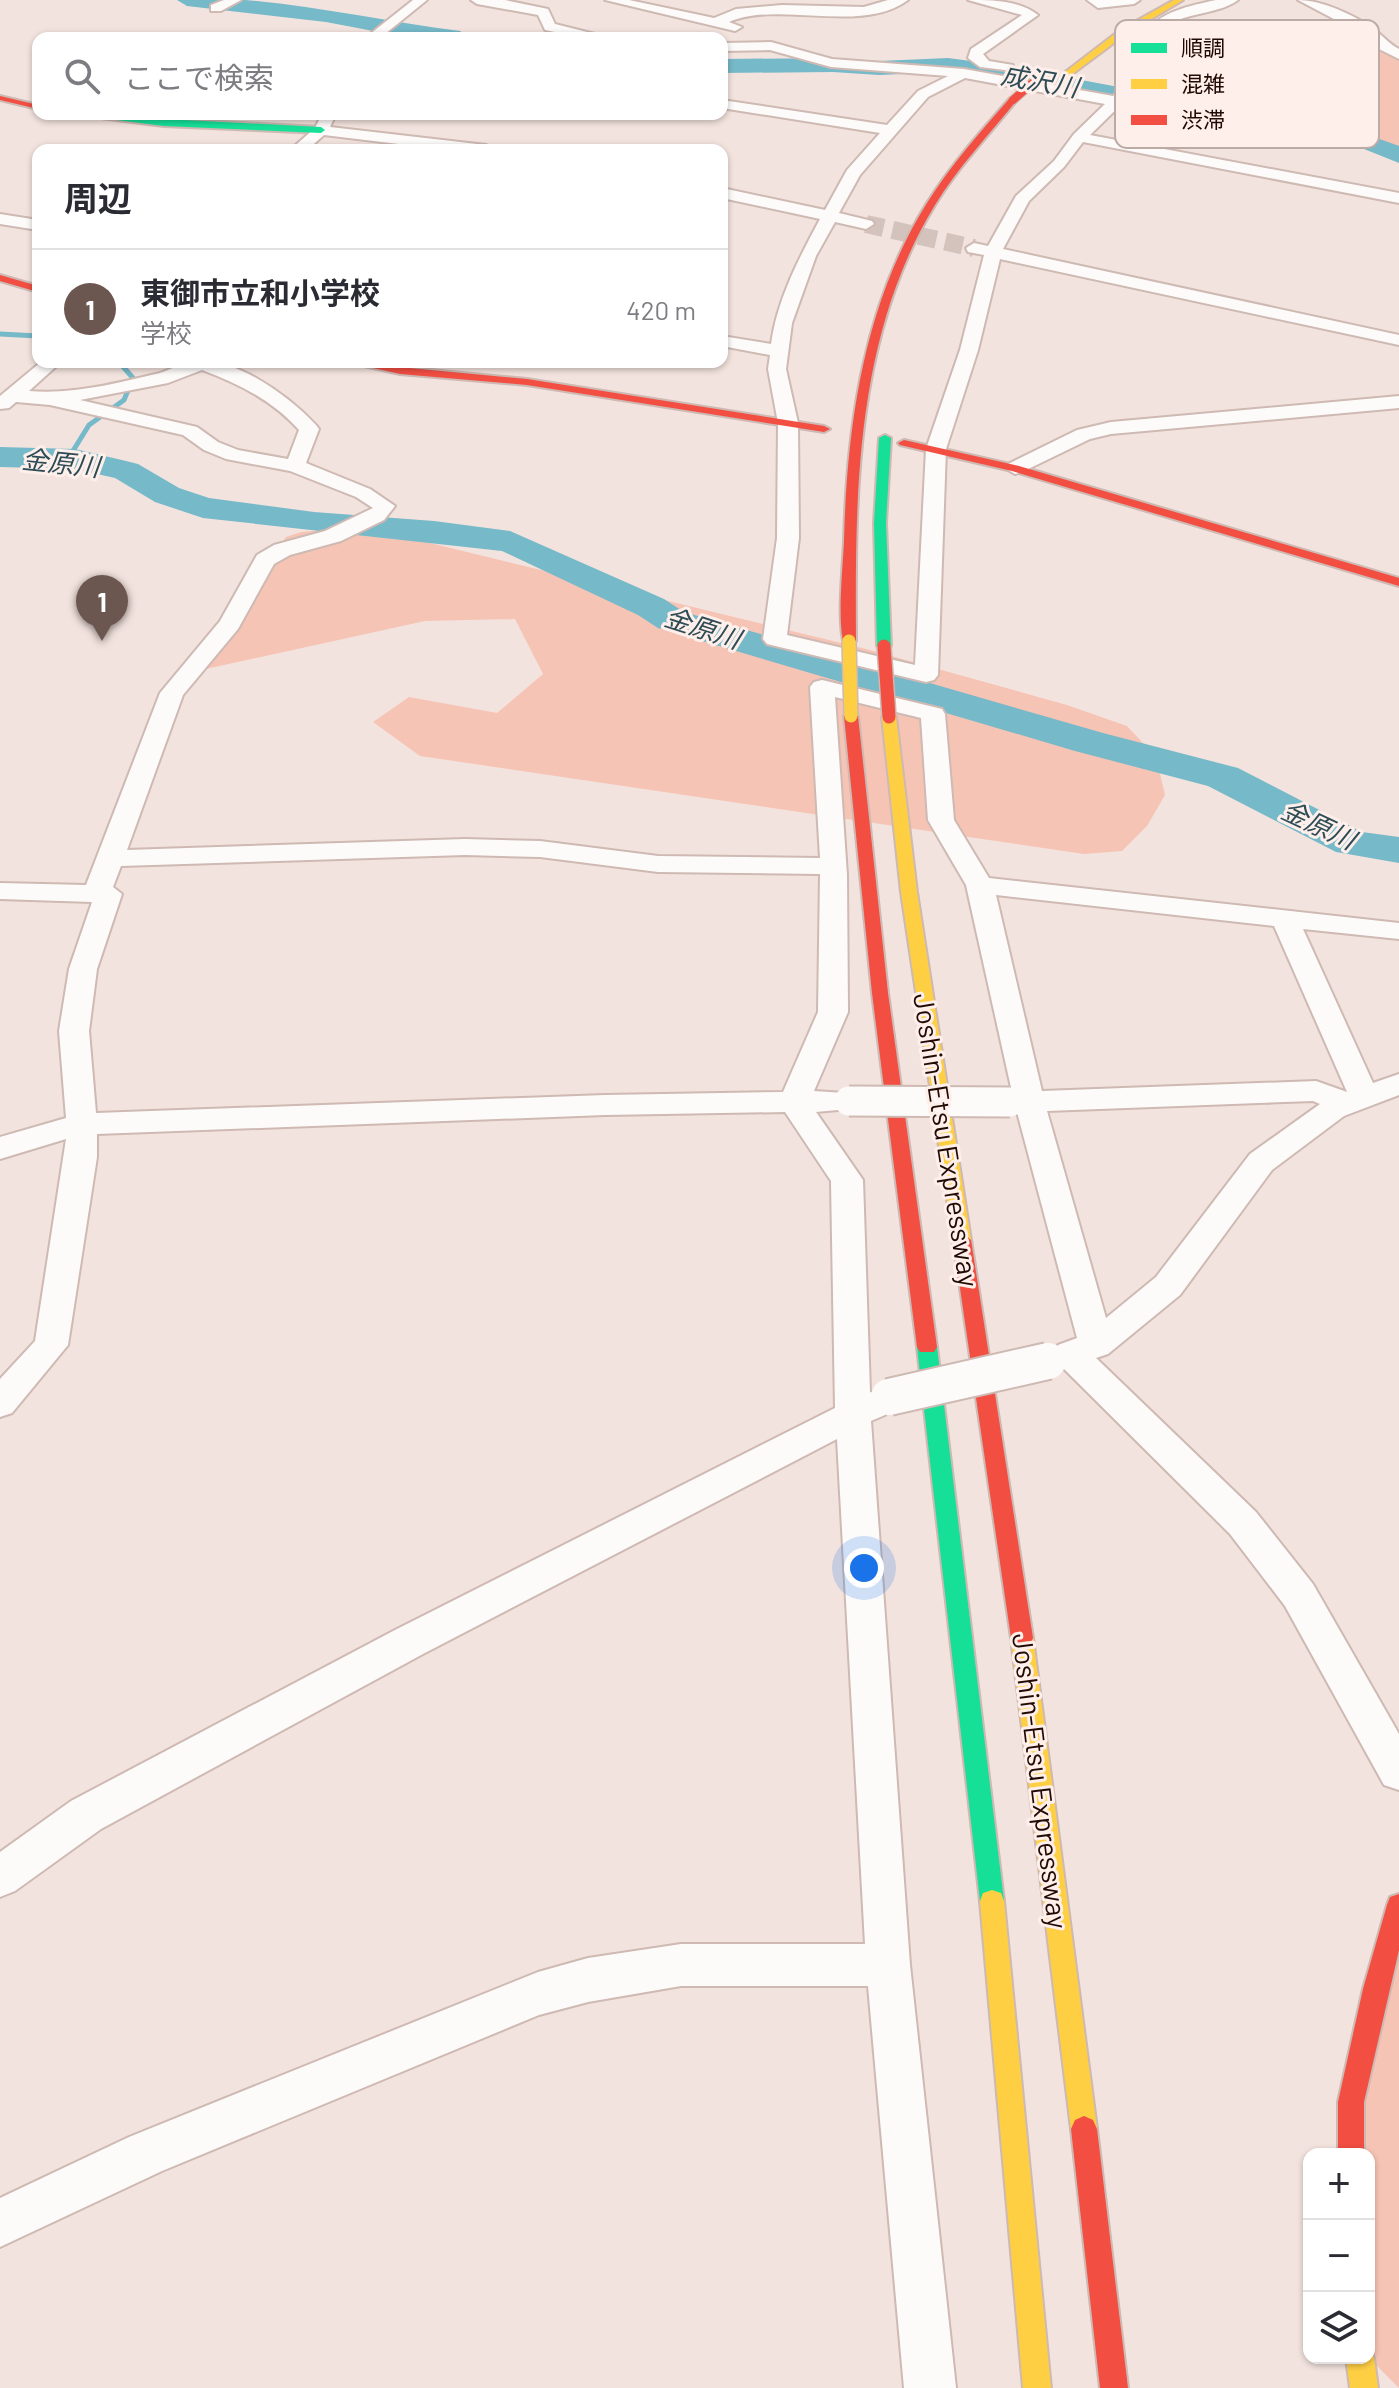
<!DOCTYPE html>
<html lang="ja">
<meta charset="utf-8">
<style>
:root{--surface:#fff;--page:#f2f2f3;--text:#2b2b33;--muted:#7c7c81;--line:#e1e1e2;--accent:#6b5650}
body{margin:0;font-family:Barlow,"Noto Sans JP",sans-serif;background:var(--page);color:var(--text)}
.controls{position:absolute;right:24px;bottom:24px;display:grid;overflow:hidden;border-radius:16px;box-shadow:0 2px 6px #0004}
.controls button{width:72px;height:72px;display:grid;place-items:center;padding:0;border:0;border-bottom:2px solid var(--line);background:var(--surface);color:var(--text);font:40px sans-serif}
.you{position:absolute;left:864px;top:1568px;width:28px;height:28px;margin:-20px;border:6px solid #fff;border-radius:50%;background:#1a73e8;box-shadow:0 0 0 12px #1a73e833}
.badge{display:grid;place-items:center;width:52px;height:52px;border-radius:50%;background:var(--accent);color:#fff;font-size:26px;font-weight:700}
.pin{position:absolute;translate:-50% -66px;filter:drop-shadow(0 2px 4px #0008)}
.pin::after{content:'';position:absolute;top:42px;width:28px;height:24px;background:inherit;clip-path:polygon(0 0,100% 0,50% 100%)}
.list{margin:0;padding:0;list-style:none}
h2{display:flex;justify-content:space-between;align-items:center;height:104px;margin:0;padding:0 32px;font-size:34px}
h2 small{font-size:26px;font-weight:400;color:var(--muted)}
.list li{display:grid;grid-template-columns:52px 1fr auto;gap:24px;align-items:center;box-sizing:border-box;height:120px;padding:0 32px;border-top:2px solid var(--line)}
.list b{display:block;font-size:30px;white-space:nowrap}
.list p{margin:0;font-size:26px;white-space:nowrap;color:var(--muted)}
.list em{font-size:26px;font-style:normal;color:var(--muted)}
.icon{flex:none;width:44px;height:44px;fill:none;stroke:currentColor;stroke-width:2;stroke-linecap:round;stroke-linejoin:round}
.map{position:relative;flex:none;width:1399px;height:2388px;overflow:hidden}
.search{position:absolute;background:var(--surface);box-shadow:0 2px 6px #0004;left:32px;top:32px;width:696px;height:88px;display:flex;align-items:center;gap:20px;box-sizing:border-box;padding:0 28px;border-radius:16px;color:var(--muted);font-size:30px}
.panel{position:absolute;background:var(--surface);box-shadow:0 2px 6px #0004;left:32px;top:144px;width:696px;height:224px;border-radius:16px}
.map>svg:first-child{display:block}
.green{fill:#f6c4b5}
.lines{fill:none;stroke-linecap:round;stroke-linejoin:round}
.stream{stroke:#76b9c9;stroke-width:5}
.river{fill:#76b9c9;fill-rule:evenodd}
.street-tunnel{stroke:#d4c2bd;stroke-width:18;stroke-dasharray:18 9;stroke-linecap:butt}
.street-casing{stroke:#ceb9b3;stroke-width:4}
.fast-casing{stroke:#ceb9b3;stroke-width:4}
.slow-casing{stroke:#ceb9b3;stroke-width:4}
.jam-casing{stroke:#ceb9b3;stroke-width:4}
.street{fill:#fdfbfa;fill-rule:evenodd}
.fast{fill:#16e098;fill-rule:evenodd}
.slow{fill:#ffcf43;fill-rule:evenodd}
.jam{fill:#f24e42;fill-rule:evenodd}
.street-bridge-far1-casing{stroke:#ceb9b3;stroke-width:33;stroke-linecap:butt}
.street-bridge-casing{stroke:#ceb9b3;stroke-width:40;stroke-linecap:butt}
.slow-bridge-casing{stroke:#ceb9b3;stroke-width:16;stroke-linecap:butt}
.jam-bridge-far1-casing{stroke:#ceb9b3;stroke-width:10;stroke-linecap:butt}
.jam-bridge-casing{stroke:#ceb9b3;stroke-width:16;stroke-linecap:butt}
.street-bridge-far1{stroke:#fdfbfa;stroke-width:29}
.street-bridge{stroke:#fdfbfa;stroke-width:36}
.slow-bridge{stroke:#ffcf43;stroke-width:13}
.jam-bridge-far1{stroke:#f24e42;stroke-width:8}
.jam-bridge{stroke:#f24e42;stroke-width:13}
.labels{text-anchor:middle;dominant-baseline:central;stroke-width:6;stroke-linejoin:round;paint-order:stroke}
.far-water-label{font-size:26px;font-style:italic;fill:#2d4c55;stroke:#feefeb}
.street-label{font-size:28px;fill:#220a04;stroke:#feefeb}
.key{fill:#feefeb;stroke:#bcaaa6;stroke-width:2}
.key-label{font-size:22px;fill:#220a04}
</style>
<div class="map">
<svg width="1399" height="2388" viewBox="0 0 1399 2388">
<rect width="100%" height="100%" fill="#f3e3de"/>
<g class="green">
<polygon points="1173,17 1266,40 1371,33 1399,55 1399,158 1369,148 1287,143 1156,111 1076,99 1134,84 1167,65 1155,34"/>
<polygon points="333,529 418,540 866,649 1067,705 1127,726 1156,757 1165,795 1147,826 1122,851 1084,854 420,756 373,722 409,697 497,713 543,674 515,619 425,621 192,672 286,537 301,532"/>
<polygon points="1399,1905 1399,2388 1369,2358 1369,2154 1351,2154"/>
</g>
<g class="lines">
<g class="stream">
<polyline points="0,334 38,336"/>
<polyline points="75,459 71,454 89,425 124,400 133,378 119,362"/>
</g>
<g class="river">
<path d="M 177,0 C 199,0 222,0 245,0 C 317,6 388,22 460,31 L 471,38 L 410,38 L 326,22 L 187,6 Z"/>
<polygon points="833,58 879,61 948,58 1002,65 1363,133 1399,146 1399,163 1359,147 1002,79 948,72 879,75 833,72 722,73 722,59"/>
<polygon points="0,447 75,449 126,461 138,464 179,488 209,498 314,512 434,521 510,531 664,599 684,612 1103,733 1238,768 1362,832 1399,837 1399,863 1336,852 1208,786 1075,751 658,628 638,615 502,551 203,518 155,502 115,478 75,469 0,467"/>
</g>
<polyline class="street-tunnel" points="866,224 974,248"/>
<defs>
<g id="street">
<polygon points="224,0 241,0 221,11 211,11 211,5"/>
<polygon points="413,0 427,0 380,38 365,38"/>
<polygon points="471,0 505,0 548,9 555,24 611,38 584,38 545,30 538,15 477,4"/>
<path d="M 605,0 L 629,0 L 714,18 L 736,9 L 782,5 L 864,7 L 888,0 L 908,0 C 861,35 781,0 729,22 L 742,27 L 735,31 Z"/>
<path d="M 968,0 C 991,0 1019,0 1038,15 L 983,54 L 989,61 L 1013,65 L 1013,71 L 980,67 L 968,58 L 971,49 L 1022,15 Z"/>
<polygon points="1087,0 1140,0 1134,4 1098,8"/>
<path d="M 1216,0 L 1238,0 C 1215,17 1179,10 1157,34 L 1174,57 L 1174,65 L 1139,87 L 1090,135 L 1399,193 L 1399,203 L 1083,142 L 1064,167 L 1029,201 L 1003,249 L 1399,335 L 1399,345 L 1000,259 L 978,350 L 946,449 L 938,675 L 934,680 L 926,682 L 767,644 L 763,639 L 777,538 L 778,423 L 768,369 L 770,355 L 722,346 L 722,336 L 771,344 C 777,300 799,258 820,219 L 722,198 L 722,188 L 825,210 L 847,170 L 880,133 L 722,108 L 722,100 L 887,125 L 918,91 L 948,76 L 831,67 L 770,50 L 722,51 L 722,43 L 771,42 L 832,59 L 964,69 L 1113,96 L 1129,81 L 1160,63 L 1160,57 L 1143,34 C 1161,11 1189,6 1216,0 ZM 965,78 L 1105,104 L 1074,134 L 1054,161 L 1016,196 L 988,246 L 974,243 L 966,248 L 968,252 L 984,255 L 960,350 L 926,449 L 915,665 L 787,635 L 799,538 L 798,423 L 786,369 L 792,323 L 816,256 L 835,222 L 866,229 L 874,224 L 872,221 L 839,213 L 860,175 L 928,97 Z"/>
<path d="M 1298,0 C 1322,0 1354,15 1374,29 C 1383,36 1389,44 1399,49 L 1399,59 L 1375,47 L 1366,36 Z"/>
<polygon points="322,114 336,114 330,127 486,145 494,150 448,150 324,135 307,150 290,150 315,128"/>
<polygon points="0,214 38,220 38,230 0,224"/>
<path d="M 41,362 L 61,362 L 29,391 C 71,395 118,383 160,373 C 170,370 179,364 189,362 C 231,353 288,395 316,425 L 319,429 L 306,463 L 370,489 L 395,506 L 384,520 L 341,541 L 290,555 L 274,564 L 238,629 L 183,695 L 127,850 L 465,839 L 540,841 L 658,856 L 820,858 L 810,687 L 814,682 L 822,680 L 942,709 L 945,714 L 954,820 L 989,878 L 1399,923 L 1399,939 L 1303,929 L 1373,1083 L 1399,1074 L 1399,1095 L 1344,1116 L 1272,1170 L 1180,1295 L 1108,1354 L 1096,1358 L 1256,1512 L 1313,1584 L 1399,1734 L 1399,1790 L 1384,1785 L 1285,1606 L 1230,1534 L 1058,1363 L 1053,1354 L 1058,1345 L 1077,1338 L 1017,1112 L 999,1109 L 995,1102 L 999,1095 L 1012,1092 L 966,885 L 928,820 L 921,718 L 835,697 L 847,875 L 848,1012 L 814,1091 L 860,1094 L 864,1101 L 860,1108 L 816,1112 L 863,1180 L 870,1392 L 885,1395 L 890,1405 L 885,1415 L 871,1421 L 910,1965 L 956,2388 L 904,2388 L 868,1986 L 681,1986 L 588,2002 L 539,2015 L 162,2171 L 0,2247 L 0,2198 L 129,2137 L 538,1972 L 588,1958 L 681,1944 L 865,1944 L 837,1439 L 423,1654 L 101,1829 L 15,1891 L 0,1897 L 0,1852 L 71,1801 L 395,1630 L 835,1408 L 831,1181 L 785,1112 L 605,1115 L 97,1134 L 97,1157 L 68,1345 L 12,1413 L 0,1417 L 0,1379 L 35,1341 L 66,1139 L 0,1159 L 0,1137 L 66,1118 L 59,1031 L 69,969 L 92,902 L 0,899 L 0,883 L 86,885 L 160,693 L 220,621 L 257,555 L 274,545 L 325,531 L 373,508 L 356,497 L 290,471 L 226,459 L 204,450 L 183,435 L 50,405 L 16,402 L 9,408 L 0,409 L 0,396 ZM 202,370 C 239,384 272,400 299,430 L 288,459 L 238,450 L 218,442 L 197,427 L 80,400 L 168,383 ZM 465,855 L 540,857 L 658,872 L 820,874 L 818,1012 L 783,1092 L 605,1095 L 96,1113 L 89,1031 L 97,969 L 122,894 L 113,887 L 121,866 ZM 996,895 L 1274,926 L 1347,1092 L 1316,1081 L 1042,1091 ZM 1313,1101 L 1320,1104 L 1250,1154 L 1156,1277 L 1106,1318 L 1047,1111 Z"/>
<polygon points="1399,396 1399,408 1111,434 1090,439 1022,472 1015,474 1005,468 1008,464 1077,430 1111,422"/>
</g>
<g id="fast">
<polygon points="69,114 321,127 325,130 321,133 164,126"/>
<polygon points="885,435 891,438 886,523 891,646 884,650 877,646 874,523 879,438"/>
<polygon points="927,1340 934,1342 937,1347 1004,1901 1001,1909 992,1912 983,1909 980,1901 917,1347 920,1342"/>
</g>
<g id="slow">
<polygon points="1174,0 1183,0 1126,34 1067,78 1060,76 1120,30"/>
<polygon points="889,713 896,717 917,892 971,1240 962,1247 953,1240 901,892 882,717"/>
<polygon points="1022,1629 1030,1631 1033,1638 1097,2129 1093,2138 1084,2142 1075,2138 1071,2129 1011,1638 1014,1631"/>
<polygon points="992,1890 1001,1893 1004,1901 1051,2388 1023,2388 980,1901 983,1893"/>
<polygon points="1369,2347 1374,2358 1378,2388 1350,2388 1346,2358 1369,2358"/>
</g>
<g id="jam">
<polygon points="0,96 38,105 38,109 0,100"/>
<path d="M 1010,98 L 1017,100 C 989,135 958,167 935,205 C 855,336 855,493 856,641 L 844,644 C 837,622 843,566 844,541 C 847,425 864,303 927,203 C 951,165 980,132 1010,98 Z"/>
<polygon points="0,275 38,286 38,292 0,281"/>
<polygon points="346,362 527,379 824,426 830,429 824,432 527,385 400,374"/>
<polygon points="904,440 1019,466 1399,578 1399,586 1012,471 900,445 898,443"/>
<polygon points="851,712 858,716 888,993 937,1347 934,1352 920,1352 917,1347 872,993 844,716"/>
<polygon points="962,1233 971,1240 1033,1638 1030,1645 1022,1647 1014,1645 1011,1638 953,1240"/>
<polygon points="1399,1894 1399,1950 1364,2102 1364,2154 1338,2154 1338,2102 1363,1989 1387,1905 1390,1897"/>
<polygon points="1084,2116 1093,2120 1097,2129 1128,2388 1100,2388 1071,2129 1075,2120"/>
</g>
</defs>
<use href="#street" class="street-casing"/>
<use href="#fast" class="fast-casing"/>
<use href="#slow" class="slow-casing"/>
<use href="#jam" class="jam-casing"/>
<use href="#street" class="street"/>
<use href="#fast" class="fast"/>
<use href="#slow" class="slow"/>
<use href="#jam" class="jam"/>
<defs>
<polyline id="street-bridge-far1" points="849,1101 1010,1102"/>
<polyline id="street-bridge" points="889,1397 1048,1361"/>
<polyline id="slow-bridge" points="849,641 851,716"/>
<polyline id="jam-bridge-far1" points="1013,100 1044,73"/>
<polyline id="jam-bridge" points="884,646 889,717"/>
</defs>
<use href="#street-bridge-far1" class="street-bridge-far1-casing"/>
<use href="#street-bridge" class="street-bridge-casing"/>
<use href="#slow-bridge" class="slow-bridge-casing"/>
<use href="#jam-bridge-far1" class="jam-bridge-far1-casing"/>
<use href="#jam-bridge" class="jam-bridge-casing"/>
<use href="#street-bridge-far1" class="street-bridge-far1"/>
<use href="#street-bridge" class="street-bridge"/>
<use href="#slow-bridge" class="slow-bridge"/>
<use href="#jam-bridge-far1" class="jam-bridge-far1"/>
<use href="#jam-bridge" class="jam-bridge"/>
</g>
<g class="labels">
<g class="far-water-label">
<text transform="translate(1040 80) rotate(10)">成沢川</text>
<text transform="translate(61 462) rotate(6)">金原川</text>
<text transform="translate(703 627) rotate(18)">金原川</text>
<text transform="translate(1319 824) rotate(25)">金原川</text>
</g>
<g class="street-label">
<text transform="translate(947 1140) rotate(81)">Joshin-Etsu Expressway</text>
<text transform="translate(1041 1781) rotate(83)">Joshin-Etsu Expressway</text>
</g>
</g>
<rect x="1115" y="20" width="264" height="128" rx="12" class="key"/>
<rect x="1131" y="43" width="36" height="10" fill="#16e098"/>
<rect x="1131" y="79" width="36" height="10" fill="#ffcf43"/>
<rect x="1131" y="115" width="36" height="10" fill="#f24e42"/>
<g class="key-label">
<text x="1181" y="56">順調</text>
<text x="1181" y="92">混雑</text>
<text x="1181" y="128">渋滞</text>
</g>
</svg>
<div class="controls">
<button>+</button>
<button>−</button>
<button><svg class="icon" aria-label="layers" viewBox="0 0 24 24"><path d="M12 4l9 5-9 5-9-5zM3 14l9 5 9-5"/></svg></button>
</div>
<div class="you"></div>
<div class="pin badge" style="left:102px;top:641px">1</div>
<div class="search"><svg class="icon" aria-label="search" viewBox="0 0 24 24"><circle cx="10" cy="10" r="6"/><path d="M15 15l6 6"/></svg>ここで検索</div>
<section class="panel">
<h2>周辺<small></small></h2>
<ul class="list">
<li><span class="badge">1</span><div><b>東御市立和小学校</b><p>学校</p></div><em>420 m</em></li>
</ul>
</section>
</div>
